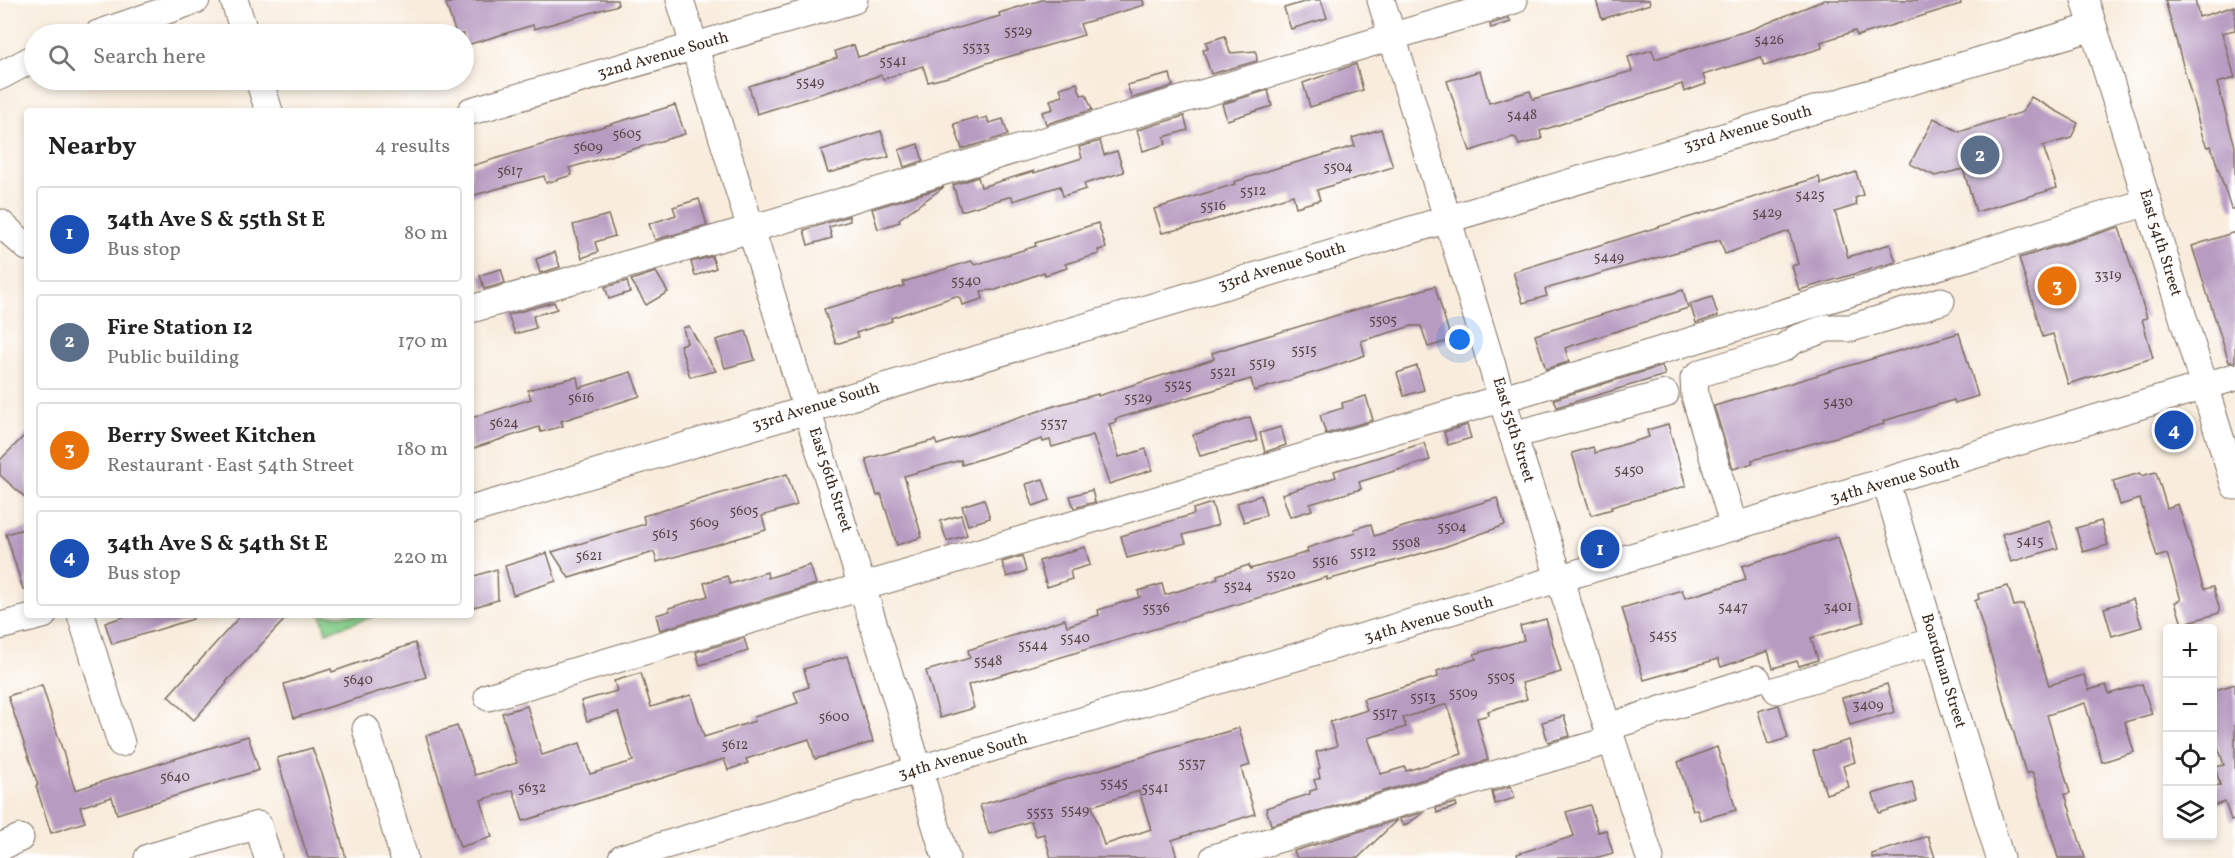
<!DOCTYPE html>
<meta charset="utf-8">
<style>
:root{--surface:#fff;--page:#f6f6f6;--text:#222;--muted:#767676;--line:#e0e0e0;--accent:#b5179e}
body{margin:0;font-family:Vollkorn,serif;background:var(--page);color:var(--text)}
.controls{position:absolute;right:18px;bottom:18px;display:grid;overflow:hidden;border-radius:6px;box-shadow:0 3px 9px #0003}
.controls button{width:54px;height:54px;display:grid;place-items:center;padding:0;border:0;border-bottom:2px solid var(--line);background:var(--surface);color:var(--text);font:30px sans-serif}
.you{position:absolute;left:1460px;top:340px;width:21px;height:21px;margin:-15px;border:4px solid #fff;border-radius:50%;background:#1a73e8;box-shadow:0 0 0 9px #1a73e833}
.badge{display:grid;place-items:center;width:39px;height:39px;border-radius:50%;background:var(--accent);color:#fff;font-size:20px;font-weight:700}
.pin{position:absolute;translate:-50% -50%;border:3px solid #fff;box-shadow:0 2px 6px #0006}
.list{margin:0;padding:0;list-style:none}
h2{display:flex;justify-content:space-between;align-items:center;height:78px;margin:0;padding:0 24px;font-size:26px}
h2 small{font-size:20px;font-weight:400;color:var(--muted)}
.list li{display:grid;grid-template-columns:39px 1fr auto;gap:18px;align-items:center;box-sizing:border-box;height:96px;margin:0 12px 12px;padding:0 12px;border:2px solid var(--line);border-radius:6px}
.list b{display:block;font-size:22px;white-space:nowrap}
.list p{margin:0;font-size:20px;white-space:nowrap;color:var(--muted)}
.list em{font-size:20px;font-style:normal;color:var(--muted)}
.icon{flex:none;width:33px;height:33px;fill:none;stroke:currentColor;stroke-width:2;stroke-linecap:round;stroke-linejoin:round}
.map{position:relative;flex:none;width:2235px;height:858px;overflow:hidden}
.search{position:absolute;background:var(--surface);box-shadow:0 3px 9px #0003;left:24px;top:24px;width:450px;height:66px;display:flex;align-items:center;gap:15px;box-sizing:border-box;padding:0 21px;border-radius:33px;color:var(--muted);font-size:22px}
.panel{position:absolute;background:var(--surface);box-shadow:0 3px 9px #0003;left:24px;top:108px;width:450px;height:510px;border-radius:6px}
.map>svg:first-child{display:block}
.green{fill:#86d08c;stroke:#607d55;stroke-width:1.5}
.building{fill:#b79bc1;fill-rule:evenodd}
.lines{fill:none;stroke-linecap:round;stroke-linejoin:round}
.minor-casing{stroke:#7d6e60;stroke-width:29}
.minor{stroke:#fff;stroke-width:27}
.labels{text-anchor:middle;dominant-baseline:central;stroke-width:6;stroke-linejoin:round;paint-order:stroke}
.number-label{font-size:14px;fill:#5a4647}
.street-label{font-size:16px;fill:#3b2a1e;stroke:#fff}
</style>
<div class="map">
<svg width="2235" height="858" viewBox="0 0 2235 858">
<rect width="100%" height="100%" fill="#fff"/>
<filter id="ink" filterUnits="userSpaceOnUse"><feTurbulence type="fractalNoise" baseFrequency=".0167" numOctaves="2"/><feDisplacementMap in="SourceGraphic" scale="12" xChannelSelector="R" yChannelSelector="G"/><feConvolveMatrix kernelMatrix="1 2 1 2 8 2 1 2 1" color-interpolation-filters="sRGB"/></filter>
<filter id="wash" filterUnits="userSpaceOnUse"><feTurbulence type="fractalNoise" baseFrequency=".008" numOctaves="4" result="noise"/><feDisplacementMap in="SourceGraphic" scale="24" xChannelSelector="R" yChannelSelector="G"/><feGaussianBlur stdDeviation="1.35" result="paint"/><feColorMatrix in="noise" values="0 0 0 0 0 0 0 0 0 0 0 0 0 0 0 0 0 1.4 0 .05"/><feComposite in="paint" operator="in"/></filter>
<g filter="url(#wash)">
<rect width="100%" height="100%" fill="#f8ecdc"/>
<polygon class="green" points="321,615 372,615 372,617 326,632"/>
<g id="blocks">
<g class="building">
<polygon points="460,0 617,0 618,5 534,29 533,25 464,46 464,34 456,34 446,4"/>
<polygon points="1042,0 1143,0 1144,5 1080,24 1084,35 987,63 952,76 928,82 923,66 883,79 881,75 757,114 749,86 837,58 835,51 854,45 858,57 1000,16 999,13"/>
<polygon points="1311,0 1321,0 1327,18 1291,29 1284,8"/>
<polygon points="1596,0 1649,0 1650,4 1602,19"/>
<polygon points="1824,0 1960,0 1961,4 1857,36 1855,31 1821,42 1822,48 1764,66 1761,57 1703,75 1706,84 1684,92 1682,84 1543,130 1540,131 1542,139 1519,145 1516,138 1513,137 1470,151 1447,81 1480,71 1489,103 1530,91 1533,99 1632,71 1628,57 1652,50 1655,59 1753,29"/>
<polygon points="2165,0 2195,0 2199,17 2235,6 2235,30 2222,33 2235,78 2217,83 2235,146 2235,209 2231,209 2211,146 2207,147 2203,138"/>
<polygon points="1509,18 1511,22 1491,28 1490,24"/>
<polygon points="1225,36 1230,53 1256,51 1257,61 1211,74 1203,50 1208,49 1206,42"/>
<polygon points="1356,64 1363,90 1310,107 1303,83"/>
<polygon points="1170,74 1173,86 1132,98 1127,85"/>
<polygon points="1077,83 1081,95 1086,94 1092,110 1046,124 1042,112 1053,109 1050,100 1063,96 1060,88"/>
<polygon points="1268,90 1272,106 1227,120 1222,104"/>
<polygon points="2031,97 2078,123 2071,138 2043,146 2057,188 1976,212 1963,169 1935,176 1910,164 1934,118 1959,132 2023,112"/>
<polygon points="675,105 685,134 569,168 572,175 546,183 544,176 471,196 471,166"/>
<polygon points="1184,116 1188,130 1164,137 1166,144 1143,151 1137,130"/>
<polygon points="977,117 978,120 987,117 989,123 1003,119 1008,135 962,149 954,124"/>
<polygon points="1381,129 1393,167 1317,190 1320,200 1296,207 1293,195 1201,224 1162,233 1154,209 1235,184 1234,182 1280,167 1355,146 1352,138"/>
<polygon points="881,131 889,157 828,173 821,150"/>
<polygon points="1100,141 1104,155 1117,151 1124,172 1084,184 1086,189 1063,196 1060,186 1013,201 1012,196 961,211 953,185 978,177 981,187 1034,171 1034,173 1082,158 1079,147"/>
<polygon points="918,144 923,161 904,167 899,150"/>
<polygon points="1856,172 1863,195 1855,198 1857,205 1835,212 1848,257 1890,244 1896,262 1799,290 1792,266 1798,264 1789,231 1725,254 1720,240 1545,289 1547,296 1523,303 1513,272 1819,177 1821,184"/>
<polygon points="944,187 899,219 900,222 878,229 872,209"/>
<polygon points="699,199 707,225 655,240 649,224 676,215 673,207"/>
<polygon points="608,215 615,236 595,242 598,252 582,258 573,225"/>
<polygon points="849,216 850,221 829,227 832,238 808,245 804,230"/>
<polygon points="1098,223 1106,248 1098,250 1099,254 1065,264 1067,268 1045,275 1044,272 996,290 981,291 983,299 962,305 960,298 956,296 891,318 892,321 856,333 858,337 836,344 824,309 904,286 903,282 971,261 975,265 1036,246 1035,243"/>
<polygon points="2119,227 2147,318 2142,319 2153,358 2068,384 2053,334 2043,337 2019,258"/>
<polygon points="2235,232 2235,362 2229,362 2192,246"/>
<polygon points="555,252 560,267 540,273 536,259"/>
<polygon points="712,256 716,268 695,276 691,262"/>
<polygon points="501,269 505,283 484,289 480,275"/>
<polygon points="656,272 668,292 646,305 631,280"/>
<polygon points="627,281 630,292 609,299 605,287"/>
<polygon points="1435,286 1451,340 1428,347 1421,326 1412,326 1361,341 1365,355 1326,369 1254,391 1251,379 1115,419 1116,422 1109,424 1119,457 1146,449 1152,470 1109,484 1093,435 1052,447 1050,440 1043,442 1042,439 962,465 961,460 904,476 922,537 897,545 881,494 877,496 866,459 935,440 937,445 1054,406 1098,394 1098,396 1214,359 1212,353 1240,344"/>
<polygon points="1683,290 1688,308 1565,348 1569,362 1546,369 1535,335"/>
<polygon points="1712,297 1718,316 1696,323 1690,304"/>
<polygon points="554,302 557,309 533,316 536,328 515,334 508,315"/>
<polygon points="689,326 697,340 716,371 690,377 680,345 687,343 683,328"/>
<polygon points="746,331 755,360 725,368 716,340"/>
<polygon points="1959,333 1978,396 1955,403 1954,400 1883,421 1884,424 1752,460 1753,463 1733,469 1714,406"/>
<polygon points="1417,366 1424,390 1404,396 1397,373"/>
<polygon points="1662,366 1665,375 1557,407 1554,399"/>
<polygon points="631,372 640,396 561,421 563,426 541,432 539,427 471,449 471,418 531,399 528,390 551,383 577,377 579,388"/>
<polygon points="1366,396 1373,420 1326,434 1320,415 1343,408 1342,403"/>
<polygon points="1250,417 1257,441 1200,456 1193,435"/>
<polygon points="1668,424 1686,486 1611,507 1612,509 1591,515 1572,453 1593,447 1595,453 1649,437 1647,430"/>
<polygon points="1467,425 1471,438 1448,445 1444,432"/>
<polygon points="1281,427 1286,445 1265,452 1260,433"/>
<polygon points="27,433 27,499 0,475 0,460"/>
<polygon points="1424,443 1430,460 1359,482 1361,489 1310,504 1312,510 1290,517 1282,494 1336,477 1334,471"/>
<polygon points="2156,472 2167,508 2178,504 2203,587 2205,589 2213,587 2219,607 2219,613 2182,624 2175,602 2181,600 2167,554 2157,557 2140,499 2120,505 2113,481 2140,473 2141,476"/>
<polygon points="787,474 797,505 762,516 766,530 657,562 654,552 569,578 552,552 645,524 643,516"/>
<polygon points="1043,479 1050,500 1033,506 1026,484"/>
<polygon points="1092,490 1095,502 1074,508 1070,496"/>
<polygon points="1261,495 1266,515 1244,522 1237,503"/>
<polygon points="1497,498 1505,525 1444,547 1327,580 1327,577 968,685 974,708 940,718 926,671 970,658 968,650 1065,619 1067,626 1099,615 1098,610 1140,597 1138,591 1162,584 1165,595 1218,579 1217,575 1249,565 1250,569 1308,552 1307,548 1355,533 1354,529 1371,524 1374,536"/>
<polygon points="984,499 990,518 968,525 962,506"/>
<polygon points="1212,503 1218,525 1183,535 1186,543 1127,558 1121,536 1194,514 1193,509"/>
<polygon points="961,515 967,535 947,541 940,521"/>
<polygon points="2049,520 2058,548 2011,562 2002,534"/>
<polygon points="2101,521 2108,545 2083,552 2076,528"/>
<polygon points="27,528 27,588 23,589 6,534"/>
<polygon points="1838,537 1864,622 1811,638 1818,660 1799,666 1797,661 1773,668 1768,651 1721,667 1718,659 1644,680 1622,608 1682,590 1685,598 1746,580 1742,566"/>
<polygon points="1085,547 1090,565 1070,571 1072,579 1047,587 1039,561"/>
<polygon points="547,553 556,581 513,595 505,566"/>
<polygon points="1022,556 1026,571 1007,577 1002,562"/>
<polygon points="810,565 816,584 660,630 656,615 670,611 669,608 708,596 704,583 727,576 730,584 767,572 768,578"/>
<polygon points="497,569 498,600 471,608 471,577"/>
<polygon points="2008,586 2014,606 2023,604 2049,685 2084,675 2089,690 2106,685 2109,694 2142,684 2152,714 2125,722 2134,752 2102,762 2085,703 2047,715 2070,793 2065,794 2085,858 2058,858 2034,776 2032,772 2026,774 1975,601 1979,599 1978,594"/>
<polygon points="2133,599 2142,627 2112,636 2104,608"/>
<polygon points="129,615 192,615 193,619 112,644 105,623"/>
<polygon points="241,615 289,615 226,682 227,683 194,720 168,696"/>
<path d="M 1546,619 L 1561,672 L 1522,683 L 1527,699 L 1488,711 L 1489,715 L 1477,718 L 1488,760 L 1271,825 L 1266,808 L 1310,794 L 1310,791 L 1317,789 L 1314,780 L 1320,778 L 1318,769 L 1320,768 L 1316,752 L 1337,746 L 1330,722 L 1367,710 L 1363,699 L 1438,677 L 1437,671 L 1476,659 L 1474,654 L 1524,640 L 1520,626 ZM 1447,704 L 1462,754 L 1406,771 L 1405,767 L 1381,774 L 1368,738 L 1406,727 L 1403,718 Z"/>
<polygon points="744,638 748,651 700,665 696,652"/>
<polygon points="415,643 426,677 294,718 284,684 331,669 332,672"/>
<polygon points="847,656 873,742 815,759 809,739 746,759 748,763 728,770 724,759 523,821 513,790 481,800 492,837 460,847 426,736 457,726 475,775 517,763 502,713 527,706 542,755 580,743 590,774 633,761 618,712 587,721 581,701 617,691 614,681 641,673 651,707 691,695 704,737 755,721 754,717 798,703 794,692 809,687 804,669"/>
<polygon points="1887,684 1895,712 1850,725 1842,698"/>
<polygon points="2235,684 2235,819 2231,820 2225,802 2212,806 2212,787 2220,785 2215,767 2224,765 2212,728 2212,691"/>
<polygon points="42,685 75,790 248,736 259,770 117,814 112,797 80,807 85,822 51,833 36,786 38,785 8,696"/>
<polygon points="1779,705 1788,738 1768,744 1758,711"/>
<polygon points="1564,716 1570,736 1548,742 1542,722"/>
<path d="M 1239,728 L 1250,765 L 1241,768 L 1255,814 L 1172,840 L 1177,858 L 1051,858 L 1044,834 L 1036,836 L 1031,821 L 989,834 L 980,805 ZM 1139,791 L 1151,829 L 1104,845 L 1092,806 Z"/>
<polygon points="1849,740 1855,762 1843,766 1849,787 1826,794 1813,751"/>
<polygon points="1717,747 1736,810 1700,820 1697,809 1693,810 1678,762"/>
<polygon points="312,748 324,779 346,858 308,858 277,758"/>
<polygon points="1912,782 1917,801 1879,813 1873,794"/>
<polygon points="1511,786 1515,798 1495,804 1492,792"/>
<polygon points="1456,803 1457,806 1437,813 1436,808"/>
<polygon points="1590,805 1598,832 1606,830 1613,853 1595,858 1518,858 1517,854 1574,836 1566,812"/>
<polygon points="1425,812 1404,826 1399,819"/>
<polygon points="1397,820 1358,858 1297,858 1294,851"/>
<polygon points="1928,836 1935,858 1872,858 1872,854"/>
</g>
</g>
</g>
<g filter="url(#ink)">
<use href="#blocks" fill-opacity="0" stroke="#7d6e60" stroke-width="1.5"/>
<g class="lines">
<defs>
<g id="minor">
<polyline points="234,0 245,34"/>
<polyline points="680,0 946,858"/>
<polyline points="1381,0 1513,435 1650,858"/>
<polyline points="2085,0 2235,486"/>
<polyline points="98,34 196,0"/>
<polyline points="0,76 34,58"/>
<polyline points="259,80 269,111"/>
<polyline points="471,111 854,0"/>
<polyline points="0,223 27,247"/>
<polyline points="471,309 751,229 1514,0"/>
<polyline points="1513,435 1665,394"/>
<polyline points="1886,483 2000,858"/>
<polyline points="471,510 2093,27"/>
<polyline points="1734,527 1695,396 1694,379 1701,373 1783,348 1796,339 1827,328 1851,328 1941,301"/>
<polyline points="81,615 121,743"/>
<polyline points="0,626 43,615"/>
<polyline points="1777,690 1934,641"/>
<polyline points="488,697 1527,391 2148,202"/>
<polyline points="1608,727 1757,679"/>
<polyline points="366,729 404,858"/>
<polyline points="0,847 20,838"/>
<polyline points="148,858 258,825 268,858"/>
<path d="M 622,858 C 1160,699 1698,540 2235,377"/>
<polyline points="1214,858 1611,740"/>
</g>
</defs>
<use href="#minor" class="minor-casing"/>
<use href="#minor" class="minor"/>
</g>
</g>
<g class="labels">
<g class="number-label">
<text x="1018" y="31">5529</text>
<text x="1769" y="40">5426</text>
<text x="976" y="47">5533</text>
<text x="893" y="61">5541</text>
<text x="810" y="82">5549</text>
<text x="1522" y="115">5448</text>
<text x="627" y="134">5605</text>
<text x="588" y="147">5609</text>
<text x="1338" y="167">5504</text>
<text x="510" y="171">5617</text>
<text x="1253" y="191">5512</text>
<text x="1810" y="195">5425</text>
<text x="1213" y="206">5516</text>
<text x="1767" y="213">5429</text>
<text x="1609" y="257">5449</text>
<text x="2108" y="275">3319</text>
<text x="966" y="281">5540</text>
<text x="1383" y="320">5505</text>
<text x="1304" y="350">5515</text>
<text x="1262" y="363">5519</text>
<text x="1223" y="372">5521</text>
<text x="1178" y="385">5525</text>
<text x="581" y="398">5616</text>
<text x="1138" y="398">5529</text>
<text x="1838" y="402">5430</text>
<text x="504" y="423">5624</text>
<text x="1054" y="423">5537</text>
<text x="1629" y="470">5450</text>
<text x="744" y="511">5605</text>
<text x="704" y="523">5609</text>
<text x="1452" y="527">5504</text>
<text x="665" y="534">5615</text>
<text x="2030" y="541">5415</text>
<text x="1406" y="543">5508</text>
<text x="1363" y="552">5512</text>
<text x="589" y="556">5621</text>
<text x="1325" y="561">5516</text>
<text x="1281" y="575">5520</text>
<text x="1238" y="586">5524</text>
<text x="1733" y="607">5447</text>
<text x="1838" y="607">3401</text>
<text x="1156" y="608">5536</text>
<text x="1663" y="635">5455</text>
<text x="1075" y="638">5540</text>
<text x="1033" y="645">5544</text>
<text x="988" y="661">5548</text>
<text x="1501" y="677">5505</text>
<text x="358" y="680">5640</text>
<text x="1463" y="693">5509</text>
<text x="1423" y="697">5513</text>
<text x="1868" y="705">3409</text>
<text x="1385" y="713">5517</text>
<text x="834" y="717">5600</text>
<text x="735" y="745">5612</text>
<text x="1192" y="763">5537</text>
<text x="175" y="777">5640</text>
<text x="1114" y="783">5545</text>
<text x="532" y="788">5632</text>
<text x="1155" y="788">5541</text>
<text x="1075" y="810">5549</text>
<text x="1040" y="812">5553</text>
</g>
<g class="street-label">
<text transform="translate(663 56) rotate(-16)">32nd Avenue South</text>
<text transform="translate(1748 129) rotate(-16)">33rd Avenue South</text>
<text transform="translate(2160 243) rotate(73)">East 54th Street</text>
<text transform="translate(1282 267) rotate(-17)">33rd Avenue South</text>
<text transform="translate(816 407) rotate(-17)">33rd Avenue South</text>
<text transform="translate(1513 430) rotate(73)">East 55th Street</text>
<text transform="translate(830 480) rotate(72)">East 56th Street</text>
<text transform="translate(1895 481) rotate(-16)">34th Avenue South</text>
<text transform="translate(1429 620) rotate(-16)">34th Avenue South</text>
<text transform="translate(1943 671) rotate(73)">Boardman Street</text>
<text transform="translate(963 757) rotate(-16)">34th Avenue South</text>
</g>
</g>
</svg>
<div class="controls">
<button>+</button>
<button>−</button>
<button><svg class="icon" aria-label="locate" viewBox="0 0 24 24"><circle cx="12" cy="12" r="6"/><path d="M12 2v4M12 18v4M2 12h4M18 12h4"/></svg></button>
<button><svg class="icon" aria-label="layers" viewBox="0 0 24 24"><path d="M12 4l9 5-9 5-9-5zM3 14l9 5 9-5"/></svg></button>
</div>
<div class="you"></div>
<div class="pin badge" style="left:1600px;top:549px;background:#1a4fb4">1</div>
<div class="pin badge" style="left:1980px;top:155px;background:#5c6f8a">2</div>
<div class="pin badge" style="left:2057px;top:286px;background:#e8710a">3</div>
<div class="pin badge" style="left:2174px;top:430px;background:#1a4fb4">4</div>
<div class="search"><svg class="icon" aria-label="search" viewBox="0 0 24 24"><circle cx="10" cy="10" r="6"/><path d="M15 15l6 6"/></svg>Search here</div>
<section class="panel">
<h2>Nearby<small>4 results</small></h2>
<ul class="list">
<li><span class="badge" style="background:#1a4fb4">1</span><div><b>34th Ave S &amp; 55th St E</b><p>Bus stop</p></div><em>80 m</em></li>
<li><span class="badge" style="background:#5c6f8a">2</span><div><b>Fire Station 12</b><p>Public building</p></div><em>170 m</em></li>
<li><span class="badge" style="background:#e8710a">3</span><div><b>Berry Sweet Kitchen</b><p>Restaurant · East 54th Street</p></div><em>180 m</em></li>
<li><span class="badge" style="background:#1a4fb4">4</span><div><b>34th Ave S &amp; 54th St E</b><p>Bus stop</p></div><em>220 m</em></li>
</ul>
</section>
</div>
